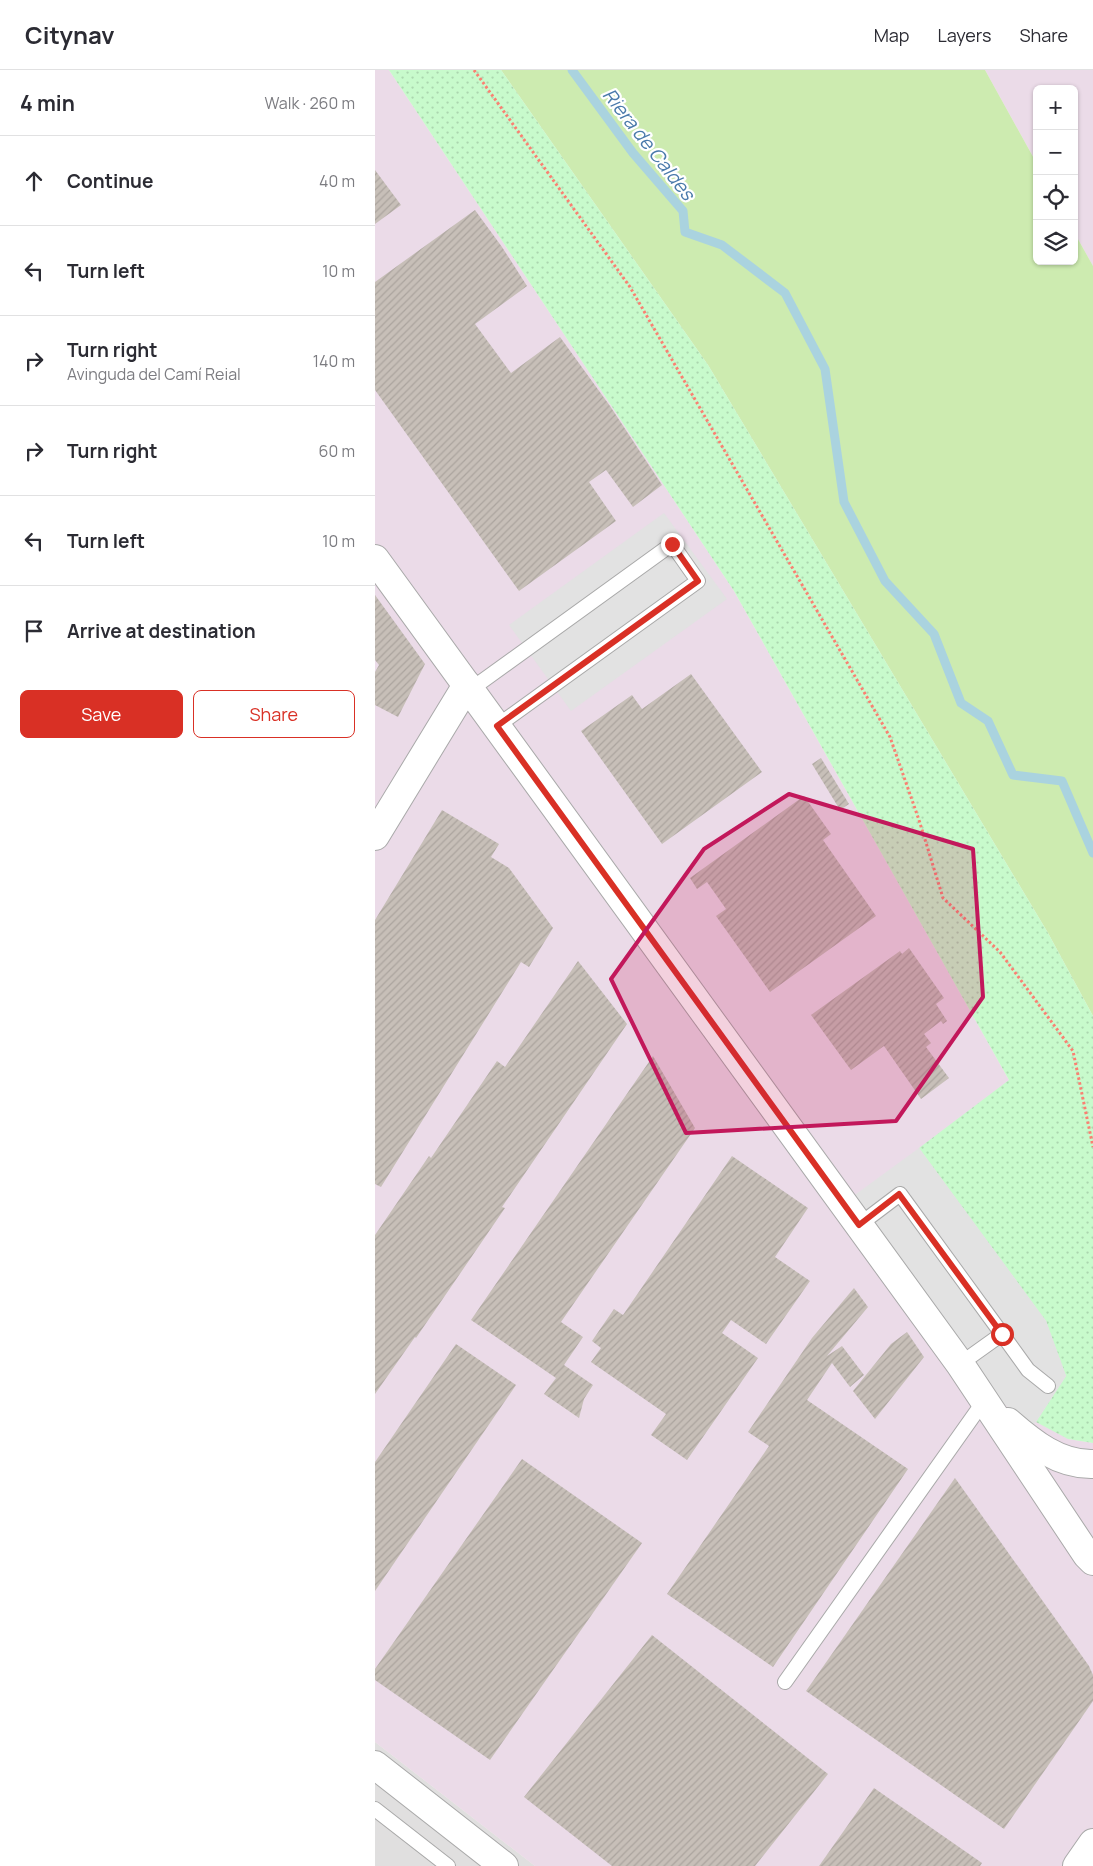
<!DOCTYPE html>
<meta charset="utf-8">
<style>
:root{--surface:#fff;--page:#f7f7f7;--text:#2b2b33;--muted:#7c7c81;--line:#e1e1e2;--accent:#d93025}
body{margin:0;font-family:Manrope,sans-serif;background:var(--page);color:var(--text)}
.controls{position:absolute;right:15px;top:15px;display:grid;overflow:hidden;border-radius:8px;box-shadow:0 1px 4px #0004}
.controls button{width:45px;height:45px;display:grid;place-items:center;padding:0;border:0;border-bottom:1px solid var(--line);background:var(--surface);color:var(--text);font:25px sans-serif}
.stop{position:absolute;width:15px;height:15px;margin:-11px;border:4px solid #d93025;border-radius:50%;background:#fff}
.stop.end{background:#d93025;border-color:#fff;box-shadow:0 1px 5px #0008}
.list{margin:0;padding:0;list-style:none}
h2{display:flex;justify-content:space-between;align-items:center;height:65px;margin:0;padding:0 20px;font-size:21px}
h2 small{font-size:16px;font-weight:400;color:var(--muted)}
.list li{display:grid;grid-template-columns:32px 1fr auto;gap:15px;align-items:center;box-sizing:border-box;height:90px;padding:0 20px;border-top:1px solid var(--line)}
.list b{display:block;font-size:19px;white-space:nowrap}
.list p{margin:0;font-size:16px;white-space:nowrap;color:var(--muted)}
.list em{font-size:16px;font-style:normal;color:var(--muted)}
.actions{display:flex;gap:10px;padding:15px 20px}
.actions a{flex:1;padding:11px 0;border:1px solid var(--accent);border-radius:8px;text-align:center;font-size:18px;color:var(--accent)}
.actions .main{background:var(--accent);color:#fff}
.icon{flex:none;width:28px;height:28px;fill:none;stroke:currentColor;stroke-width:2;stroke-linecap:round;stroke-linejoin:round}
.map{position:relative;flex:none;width:718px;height:1796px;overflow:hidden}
header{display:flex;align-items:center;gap:30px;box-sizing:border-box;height:70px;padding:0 25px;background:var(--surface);border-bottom:1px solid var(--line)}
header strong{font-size:24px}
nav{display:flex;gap:28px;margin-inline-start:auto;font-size:18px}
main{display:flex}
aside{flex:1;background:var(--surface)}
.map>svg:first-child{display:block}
.residential{fill:#e0dfdf}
.industrial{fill:#ebdbe8}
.grass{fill:#cdebb0}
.park{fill:url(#park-dots)}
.parking{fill:#e2e2e2}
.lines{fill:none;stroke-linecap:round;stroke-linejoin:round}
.stream{stroke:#aad3df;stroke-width:9}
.building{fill:url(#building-hatch)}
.lane-casing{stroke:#a9a9a9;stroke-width:16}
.street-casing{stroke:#a9a9a9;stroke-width:30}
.path{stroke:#fa8072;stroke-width:3;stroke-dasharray:2.5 2.5;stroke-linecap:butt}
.lane{stroke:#fff;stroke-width:14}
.street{stroke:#fff;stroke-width:28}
.route{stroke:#d93025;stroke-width:6}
.marked{fill:#c2185b;fill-opacity:0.2;stroke:#c2185b;stroke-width:4;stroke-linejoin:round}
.labels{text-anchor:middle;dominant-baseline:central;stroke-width:4.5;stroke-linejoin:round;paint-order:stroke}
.water-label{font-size:19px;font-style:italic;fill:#4a7aab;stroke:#fff}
</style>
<header>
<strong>Citynav</strong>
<nav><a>Map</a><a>Layers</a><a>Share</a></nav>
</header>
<main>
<aside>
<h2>4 min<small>Walk · 260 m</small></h2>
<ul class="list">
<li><svg class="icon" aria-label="ahead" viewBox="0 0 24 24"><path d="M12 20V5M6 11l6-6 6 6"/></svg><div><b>Continue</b></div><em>40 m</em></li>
<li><svg class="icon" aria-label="left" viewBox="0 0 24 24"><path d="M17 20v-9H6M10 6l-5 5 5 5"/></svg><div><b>Turn left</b></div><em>10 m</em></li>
<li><svg class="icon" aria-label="right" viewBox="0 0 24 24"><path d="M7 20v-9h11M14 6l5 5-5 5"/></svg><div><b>Turn right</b><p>Avinguda del Camí Reial</p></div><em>140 m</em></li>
<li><svg class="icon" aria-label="right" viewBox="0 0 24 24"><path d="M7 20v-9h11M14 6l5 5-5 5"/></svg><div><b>Turn right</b></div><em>60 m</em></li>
<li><svg class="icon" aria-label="left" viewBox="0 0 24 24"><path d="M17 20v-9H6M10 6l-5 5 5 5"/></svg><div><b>Turn left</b></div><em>10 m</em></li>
<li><svg class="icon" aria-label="arrive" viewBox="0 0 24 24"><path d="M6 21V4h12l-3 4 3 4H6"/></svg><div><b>Arrive at destination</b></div></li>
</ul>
<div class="actions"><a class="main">Save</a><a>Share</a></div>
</aside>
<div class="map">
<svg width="718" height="1796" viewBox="0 0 718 1796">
<defs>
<pattern id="park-dots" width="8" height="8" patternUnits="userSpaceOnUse" patternTransform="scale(1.25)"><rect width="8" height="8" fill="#c8facc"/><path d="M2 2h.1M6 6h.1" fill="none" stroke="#acd6af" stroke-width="1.8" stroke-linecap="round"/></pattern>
<pattern id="building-hatch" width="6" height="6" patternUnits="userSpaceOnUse" patternTransform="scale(1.25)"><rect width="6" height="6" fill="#c7bfb8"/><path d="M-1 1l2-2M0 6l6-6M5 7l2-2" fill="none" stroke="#aba49e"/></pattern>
</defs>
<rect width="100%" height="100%" fill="#f2efe9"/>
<polygon class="residential" points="0,1672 160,1796 0,1796"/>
<g class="industrial">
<polygon points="0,0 14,0 359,521 634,1010 691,1306 693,1369 718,1373 718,1796 160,1796 0,1672"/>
<polygon points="610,0 718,0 718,196 699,162 699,19 662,19 662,94"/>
</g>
<polygon class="grass" points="126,0 610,0 662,94 662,191 699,191 699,162 718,196 718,946 673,863 333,295"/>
<polygon class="park" points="14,0 126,0 333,295 673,863 718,946 718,1373 693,1369 661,1352 691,1306 671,1251 544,1078 634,1010 359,521"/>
<g class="parking">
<polygon points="289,443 352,529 196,641 134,555"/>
<polygon points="544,1078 671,1251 691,1306 658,1356 630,1335 622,1327 477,1127"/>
</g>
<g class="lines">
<polyline class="stream" points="197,0 258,83 308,141 310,162 347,175 410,223 450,299 469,432 510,511 559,564 586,633 613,651 638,705 687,711 718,783"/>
</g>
<g class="building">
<polygon points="0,100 26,135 0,154"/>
<polygon points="100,140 127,177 152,216 100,254 136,303 185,267 235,336 287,415 258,437 231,400 214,412 241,451 144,521 0,320 0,212"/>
<polygon points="0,525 50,594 23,647 0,635 0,602 4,595 0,590"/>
<polygon points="316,604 387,702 287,774 206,661 257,625 267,639"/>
<polygon points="446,688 474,734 465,740 437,694"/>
<polygon points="429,726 456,764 448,770 501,846 395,922 341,846 351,839 332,812 322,819 315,808"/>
<polygon points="67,740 124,774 116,787 134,798 178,858 154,897 146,892 6,1117 0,1114 0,850"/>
<polygon points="534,878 569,928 561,934 572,951 568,954 566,951 549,964 556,973 551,977 574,1008 546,1029 509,976 476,1000 436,945 525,881 527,884"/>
<polygon points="203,891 252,954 127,1137 130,1138 41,1268 40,1267 0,1324 0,1165 54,1086 56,1088 122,991 130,997"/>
<polygon points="278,986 320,1058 186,1252 208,1267 189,1295 218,1315 209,1329 204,1348 169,1324 181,1308 96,1250"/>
<polygon points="357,1086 433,1138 400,1187 435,1211 391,1274 356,1250 347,1263 383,1288 312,1390 276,1365 291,1344 216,1292 226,1278 217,1271 239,1239 248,1245"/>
<polygon points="479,1218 493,1237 452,1286 467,1276 489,1305 475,1317 457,1293 432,1330 533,1399 398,1597 292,1524 394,1376 373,1362 437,1268"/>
<polygon points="532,1262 549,1287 500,1349 478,1321 516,1274"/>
<polygon points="81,1274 141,1315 0,1521 0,1392"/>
<polygon points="147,1389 267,1473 115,1690 0,1610 0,1599"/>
<polygon points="580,1408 714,1596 718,1605 718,1631 629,1759 431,1621"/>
<polygon points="277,1565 453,1704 380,1796 237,1796 149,1727"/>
<polygon points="499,1718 607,1793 605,1796 444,1796"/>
</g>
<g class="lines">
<defs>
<g id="lane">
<polyline points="95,620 297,474 323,511 122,656"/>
<polyline points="484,1155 525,1124 627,1264 585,1294"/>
<polyline points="627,1264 653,1300 673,1316"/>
<polyline points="410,1612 609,1331"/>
<polyline points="0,1739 73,1796"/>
</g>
<g id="street">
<polyline points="0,489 585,1294 712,1485 718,1491"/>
<polyline points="0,766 92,615"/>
<path d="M 633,1352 C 657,1373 684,1395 718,1394"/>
<polyline points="0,1695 129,1796"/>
<polyline points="702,1796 718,1773"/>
</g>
</defs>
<use href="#lane" class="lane-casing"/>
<use href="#street" class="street-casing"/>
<polyline class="path" points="99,0 255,217 515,667 544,750 568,828 625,882 698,981 718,1077"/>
<use href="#lane" class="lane"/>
<use href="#street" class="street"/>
</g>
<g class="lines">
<polyline class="route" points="297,474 323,511 122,656 484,1155 524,1124 627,1264"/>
</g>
<path class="marked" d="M 414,724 L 598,779 L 608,927 L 521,1051 L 311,1063 L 236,909 L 329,779 Z"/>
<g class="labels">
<g class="water-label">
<text transform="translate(274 74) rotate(52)">Riera de Caldes</text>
</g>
</g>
</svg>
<div class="controls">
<button>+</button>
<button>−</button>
<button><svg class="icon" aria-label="locate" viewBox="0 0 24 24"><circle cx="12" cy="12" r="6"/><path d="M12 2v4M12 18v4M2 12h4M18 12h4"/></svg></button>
<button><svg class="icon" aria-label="layers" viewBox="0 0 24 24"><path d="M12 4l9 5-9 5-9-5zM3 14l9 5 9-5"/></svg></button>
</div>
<div class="stop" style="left:627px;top:1264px"></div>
<div class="stop end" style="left:297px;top:474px"></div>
</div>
</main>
